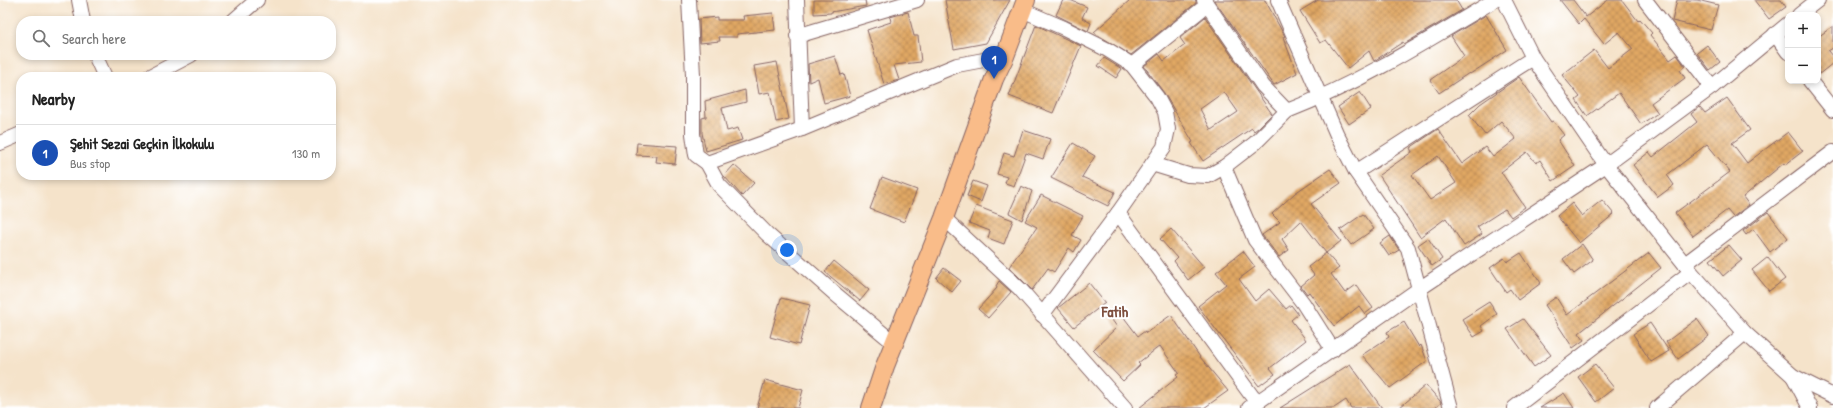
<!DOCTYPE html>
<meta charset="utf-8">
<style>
:root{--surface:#fff;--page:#f2f2f2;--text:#222;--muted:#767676;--line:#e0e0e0;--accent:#1a73e8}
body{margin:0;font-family:"Patrick Hand",sans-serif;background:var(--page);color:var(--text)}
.controls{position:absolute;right:12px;top:12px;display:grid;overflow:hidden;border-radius:8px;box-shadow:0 2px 6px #0003}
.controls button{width:36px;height:36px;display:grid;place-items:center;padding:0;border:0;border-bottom:1px solid var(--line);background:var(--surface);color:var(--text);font:20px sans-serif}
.you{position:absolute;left:787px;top:250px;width:14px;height:14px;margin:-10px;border:3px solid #fff;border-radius:50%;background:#1a73e8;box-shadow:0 0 0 6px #1a73e833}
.badge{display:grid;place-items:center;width:26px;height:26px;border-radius:50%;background:var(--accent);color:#fff;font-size:13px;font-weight:700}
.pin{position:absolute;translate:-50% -33px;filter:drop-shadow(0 1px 2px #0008)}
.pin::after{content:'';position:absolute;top:21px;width:14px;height:12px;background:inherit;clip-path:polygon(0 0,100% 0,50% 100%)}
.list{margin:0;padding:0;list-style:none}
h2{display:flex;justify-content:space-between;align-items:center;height:52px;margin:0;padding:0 16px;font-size:17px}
h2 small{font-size:13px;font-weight:400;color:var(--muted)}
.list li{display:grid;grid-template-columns:26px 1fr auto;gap:12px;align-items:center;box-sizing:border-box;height:56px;padding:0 16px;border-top:1px solid var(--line)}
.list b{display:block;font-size:15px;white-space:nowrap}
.list p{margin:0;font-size:13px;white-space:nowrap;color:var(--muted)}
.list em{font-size:13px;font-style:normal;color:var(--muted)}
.icon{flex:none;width:22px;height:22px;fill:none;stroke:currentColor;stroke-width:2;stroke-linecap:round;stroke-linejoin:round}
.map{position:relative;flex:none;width:1833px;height:408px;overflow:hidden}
.search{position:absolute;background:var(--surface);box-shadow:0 2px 6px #0003;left:16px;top:16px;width:320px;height:44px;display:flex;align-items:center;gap:10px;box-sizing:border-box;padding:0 14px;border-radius:16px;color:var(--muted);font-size:15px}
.panel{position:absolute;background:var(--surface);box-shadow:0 2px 6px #0003;left:16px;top:72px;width:320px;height:108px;border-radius:16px}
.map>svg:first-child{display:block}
.building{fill:url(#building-cross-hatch);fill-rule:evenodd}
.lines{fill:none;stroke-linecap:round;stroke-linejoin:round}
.minor-casing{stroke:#866463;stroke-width:16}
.major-casing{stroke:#866463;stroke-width:20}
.minor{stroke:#fff;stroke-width:14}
.major{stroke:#f9bc89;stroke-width:18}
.labels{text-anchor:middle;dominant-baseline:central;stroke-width:4;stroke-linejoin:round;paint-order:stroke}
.district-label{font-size:15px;font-weight:bold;fill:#7e4f3f;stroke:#fff}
</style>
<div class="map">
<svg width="1833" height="408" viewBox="0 0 1833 408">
<defs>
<pattern id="building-cross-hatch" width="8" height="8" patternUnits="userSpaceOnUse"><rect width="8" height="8" fill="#e0a764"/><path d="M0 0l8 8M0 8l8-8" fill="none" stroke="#b88753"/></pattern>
</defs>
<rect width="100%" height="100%" fill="#fff"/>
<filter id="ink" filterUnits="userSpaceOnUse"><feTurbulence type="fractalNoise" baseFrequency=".025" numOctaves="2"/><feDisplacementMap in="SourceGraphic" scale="8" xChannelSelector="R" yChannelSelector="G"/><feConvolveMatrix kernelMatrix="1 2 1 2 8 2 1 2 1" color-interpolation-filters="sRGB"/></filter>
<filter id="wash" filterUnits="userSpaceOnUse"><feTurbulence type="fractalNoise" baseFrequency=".012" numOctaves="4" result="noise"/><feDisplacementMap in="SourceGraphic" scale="16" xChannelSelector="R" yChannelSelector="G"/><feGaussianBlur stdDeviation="0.9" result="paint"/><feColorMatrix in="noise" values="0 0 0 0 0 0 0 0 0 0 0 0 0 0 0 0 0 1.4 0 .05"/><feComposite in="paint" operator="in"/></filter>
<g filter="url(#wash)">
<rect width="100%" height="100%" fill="#f5e3ca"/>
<g id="blocks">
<g class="building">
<polygon points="814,0 865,0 866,6 831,12 831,13 814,14"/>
<polygon points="945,0 1010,0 986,43 954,49"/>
<polygon points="1063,0 1070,0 1087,7 1082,18 1091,23 1088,31 1056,15"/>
<polygon points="1130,0 1196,0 1196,3 1131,55 1098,35 1094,32"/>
<polygon points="1214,0 1265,0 1283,33 1285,36 1283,37 1297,73 1274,85"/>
<polygon points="1318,0 1456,0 1462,10 1404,44 1403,42 1374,61 1369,51 1348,68 1326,40 1320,43 1300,11"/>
<polygon points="1560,0 1573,0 1586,17 1608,0 1622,0 1638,21 1640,19 1652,33 1650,35 1670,60 1677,55 1685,66 1680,70 1685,78 1651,103 1658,113 1641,124 1619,93 1587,116 1576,100 1580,97 1562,75 1594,50 1608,68 1633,49 1619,32 1604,44 1584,19 1579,24"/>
<polygon points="1677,0 1697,0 1718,5 1711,30 1672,21"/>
<polygon points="1754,0 1781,0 1786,7 1769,19"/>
<polygon points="908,12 914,36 918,36 921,62 894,65 899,80 884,84 867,30 891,22 890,17"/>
<polygon points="773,13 775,30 737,34 737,37 719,37 720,41 700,43 699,19 717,17 717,20 744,20 743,16"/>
<polygon points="1486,15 1507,50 1470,74 1469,73 1439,93 1430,80 1464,56 1451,36"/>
<path d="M 1205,17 L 1272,114 L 1258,128 L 1254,131 L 1252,128 L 1203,161 L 1191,143 L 1193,142 L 1164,93 L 1144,66 L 1159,54 L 1164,61 L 1185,45 L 1180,38 ZM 1224,92 L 1238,112 L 1211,130 L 1200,109 Z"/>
<polygon points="1036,25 1081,46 1053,113 1009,96"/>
<polygon points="1833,26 1833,48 1828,51 1833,57 1833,63 1818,75 1818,37"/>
<polygon points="1707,45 1720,62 1710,70 1697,53"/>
<polygon points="835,56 841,75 844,74 850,96 824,103 818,78 809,82 808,64"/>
<polygon points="1104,58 1122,69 1116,78 1098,66"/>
<polygon points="777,62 789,119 776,122 770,92 759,94 754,66"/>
<path d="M 1519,77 L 1551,122 L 1553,121 L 1564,135 L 1558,140 L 1575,166 L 1553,181 L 1540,160 L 1536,163 L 1527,152 L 1501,172 L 1525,207 L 1511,217 L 1505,209 L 1477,227 L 1482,234 L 1464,246 L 1446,218 L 1420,237 L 1379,175 L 1412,152 L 1410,148 L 1438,129 L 1462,164 L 1485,147 L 1493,157 L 1516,139 L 1501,121 L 1485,135 L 1469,115 L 1480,104 ZM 1438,156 L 1456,183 L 1430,200 L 1412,175 Z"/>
<polygon points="745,90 746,102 722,108 727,131 738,128 742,140 706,151 702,133 702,118 706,117 705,101"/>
<polygon points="1360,92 1371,109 1349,124 1338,107"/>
<polygon points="1727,98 1750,130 1732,143 1747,163 1788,132 1803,151 1785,165 1784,163 1743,197 1749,205 1733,217 1727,210 1693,236 1675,213 1730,172 1707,144 1667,175 1674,185 1658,197 1633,165 1649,152 1653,157 1697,122 1691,114 1700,107 1705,113"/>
<polygon points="1023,130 1050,139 1043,159 1026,153 1014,186 1005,183 1007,177 997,174 1004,153 1014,156"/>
<polygon points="637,143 677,146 675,164 656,162 657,156 636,155"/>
<polygon points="1073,143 1095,156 1082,177 1115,192 1108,206 1051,178"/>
<polygon points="734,165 754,183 742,196 724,176"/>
<polygon points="1330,169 1341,183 1311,204 1341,241 1326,253 1301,221 1282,239 1289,250 1279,257 1262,235 1280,222 1272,214 1295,193"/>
<polygon points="882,177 917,190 904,222 870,209"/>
<polygon points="973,181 987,186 981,202 967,196"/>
<polygon points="1021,186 1032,191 1022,220 1009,213"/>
<polygon points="1041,195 1083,216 1072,235 1081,240 1074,252 1069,248 1054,272 1048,268 1032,290 1009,267 1037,227 1025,221"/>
<polygon points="1602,200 1614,214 1579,243 1557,216 1572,203 1582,216"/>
<polygon points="976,206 1013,220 1004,244 988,238 990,231 969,223"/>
<polygon points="1768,212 1788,238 1770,252 1753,229 1746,235 1743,231"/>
<polygon points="1363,214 1374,229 1351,245 1340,230"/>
<polygon points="1171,229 1204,267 1188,280 1174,261 1177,258 1160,239"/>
<polygon points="1390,236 1399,250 1389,256 1380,243"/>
<polygon points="1428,238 1442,259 1432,266 1418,245"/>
<polygon points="1582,244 1593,260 1574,274 1563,259"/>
<polygon points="1729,245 1742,260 1723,276 1710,260"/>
<polygon points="1243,251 1255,267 1239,279 1255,301 1269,289 1286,309 1291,305 1298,314 1291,320 1306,340 1270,368 1275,374 1259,386 1198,306 1226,284 1216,272"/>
<polygon points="1326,253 1339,268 1331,274 1345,293 1356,285 1373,308 1365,314 1359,306 1334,326 1309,292 1307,294 1301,286 1314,275 1308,267"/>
<polygon points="1521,253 1541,283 1518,300 1510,289 1506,292 1490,268 1504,258 1507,262"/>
<polygon points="1649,253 1661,268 1579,333 1584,340 1573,348 1545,305 1556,297 1567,315"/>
<polygon points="1768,257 1785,279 1769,291 1752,270"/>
<polygon points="834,261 869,290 860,301 825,272"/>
<polygon points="944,268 961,281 952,292 936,278"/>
<polygon points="999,281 1011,292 988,318 978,309 997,288 996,286"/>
<polygon points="1089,283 1105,303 1074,327 1058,308"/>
<polygon points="781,298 810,305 799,345 770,337"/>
<polygon points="1489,302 1497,314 1481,326 1484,331 1474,337 1462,319"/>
<polygon points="1116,307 1138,336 1145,331 1146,333 1171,315 1200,357 1228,391 1204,408 1139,408 1178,377 1176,375 1179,373 1160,346 1138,363 1140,365 1123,381 1093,350 1117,327 1107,313"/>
<polygon points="1523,319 1551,355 1534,367 1507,329"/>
<polygon points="1697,319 1709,336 1678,359 1666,342"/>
<polygon points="1404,322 1419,347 1421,345 1427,361 1390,388 1362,355 1389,337 1387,332"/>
<polygon points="1650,323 1669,351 1651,362 1633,334"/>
<polygon points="1350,364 1382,408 1351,408 1346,400 1334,408 1280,408"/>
<polygon points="1595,364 1614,388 1596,402 1578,377"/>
<polygon points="765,380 803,390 798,408 757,408"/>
<polygon points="1426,385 1440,401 1441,403 1435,408 1399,408"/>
<polygon points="1564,393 1574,408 1540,408"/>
</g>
</g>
</g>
<g filter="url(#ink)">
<use href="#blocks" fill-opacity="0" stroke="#866463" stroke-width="1"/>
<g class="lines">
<defs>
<g id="minor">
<polyline points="79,0 83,21"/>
<polyline points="689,0 693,75 693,134 696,155 707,163 719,185 767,234 834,293 894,343"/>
<polyline points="797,0 802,129"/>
<path d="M 1204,0 L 1263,86 L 1287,111 C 1360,83 1428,40 1495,0"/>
<polyline points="1278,0 1337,135 1356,172 1408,248 1451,408"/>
<polyline points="1504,0 1533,58 1606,165 1691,272 1745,333 1793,376 1833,396"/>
<polyline points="1645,0 1712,87"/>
<polyline points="1022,10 1064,28 1108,50 1132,65 1157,97 1165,112 1168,129 1164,147 1118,213"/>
<polyline points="1799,15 1818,0"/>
<polyline points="233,21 257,0"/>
<polyline points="1775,34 1788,52"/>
<polyline points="797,36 917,0"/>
<polyline points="95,55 105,77"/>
<polyline points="1132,65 1207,5"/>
<polyline points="149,77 191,55"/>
<polyline points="1810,81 1833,110"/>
<polyline points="1287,111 1255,143 1224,167 1255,240 1303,303 1333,350"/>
<polyline points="0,143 21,134"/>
<polyline points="707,163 802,129 957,65 1005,56"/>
<polyline points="1152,164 1188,175 1208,176 1224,167"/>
<polyline points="1356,172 1533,58"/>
<polyline points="944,218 1020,289 1125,408"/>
<polyline points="1685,264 1833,152"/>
<polyline points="1042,315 1118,213 1257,403"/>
<polyline points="1793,376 1810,408"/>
<polyline points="1249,408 1419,289 1606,165 1712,87 1788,24"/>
<polyline points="1514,408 1691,272"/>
<polyline points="1657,408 1745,333"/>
</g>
<polyline id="major" points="871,408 885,366 944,218 994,79 1005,56 1026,0"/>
</defs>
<use href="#minor" class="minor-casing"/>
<use href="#major" class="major-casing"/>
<use href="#minor" class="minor"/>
<use href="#major" class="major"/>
</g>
</g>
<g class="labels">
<g class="district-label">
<text x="1115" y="311">Fatih</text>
</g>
</g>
</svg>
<div class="controls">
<button>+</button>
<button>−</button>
</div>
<div class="you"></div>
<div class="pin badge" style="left:994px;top:79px;background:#1a4fb4">1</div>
<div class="search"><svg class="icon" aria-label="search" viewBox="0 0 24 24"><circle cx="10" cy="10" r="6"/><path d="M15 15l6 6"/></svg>Search here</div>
<section class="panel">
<h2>Nearby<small></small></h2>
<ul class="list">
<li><span class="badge" style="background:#1a4fb4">1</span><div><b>Şehit Sezai Geçkin İlkokulu</b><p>Bus stop</p></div><em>130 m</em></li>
</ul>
</section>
</div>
